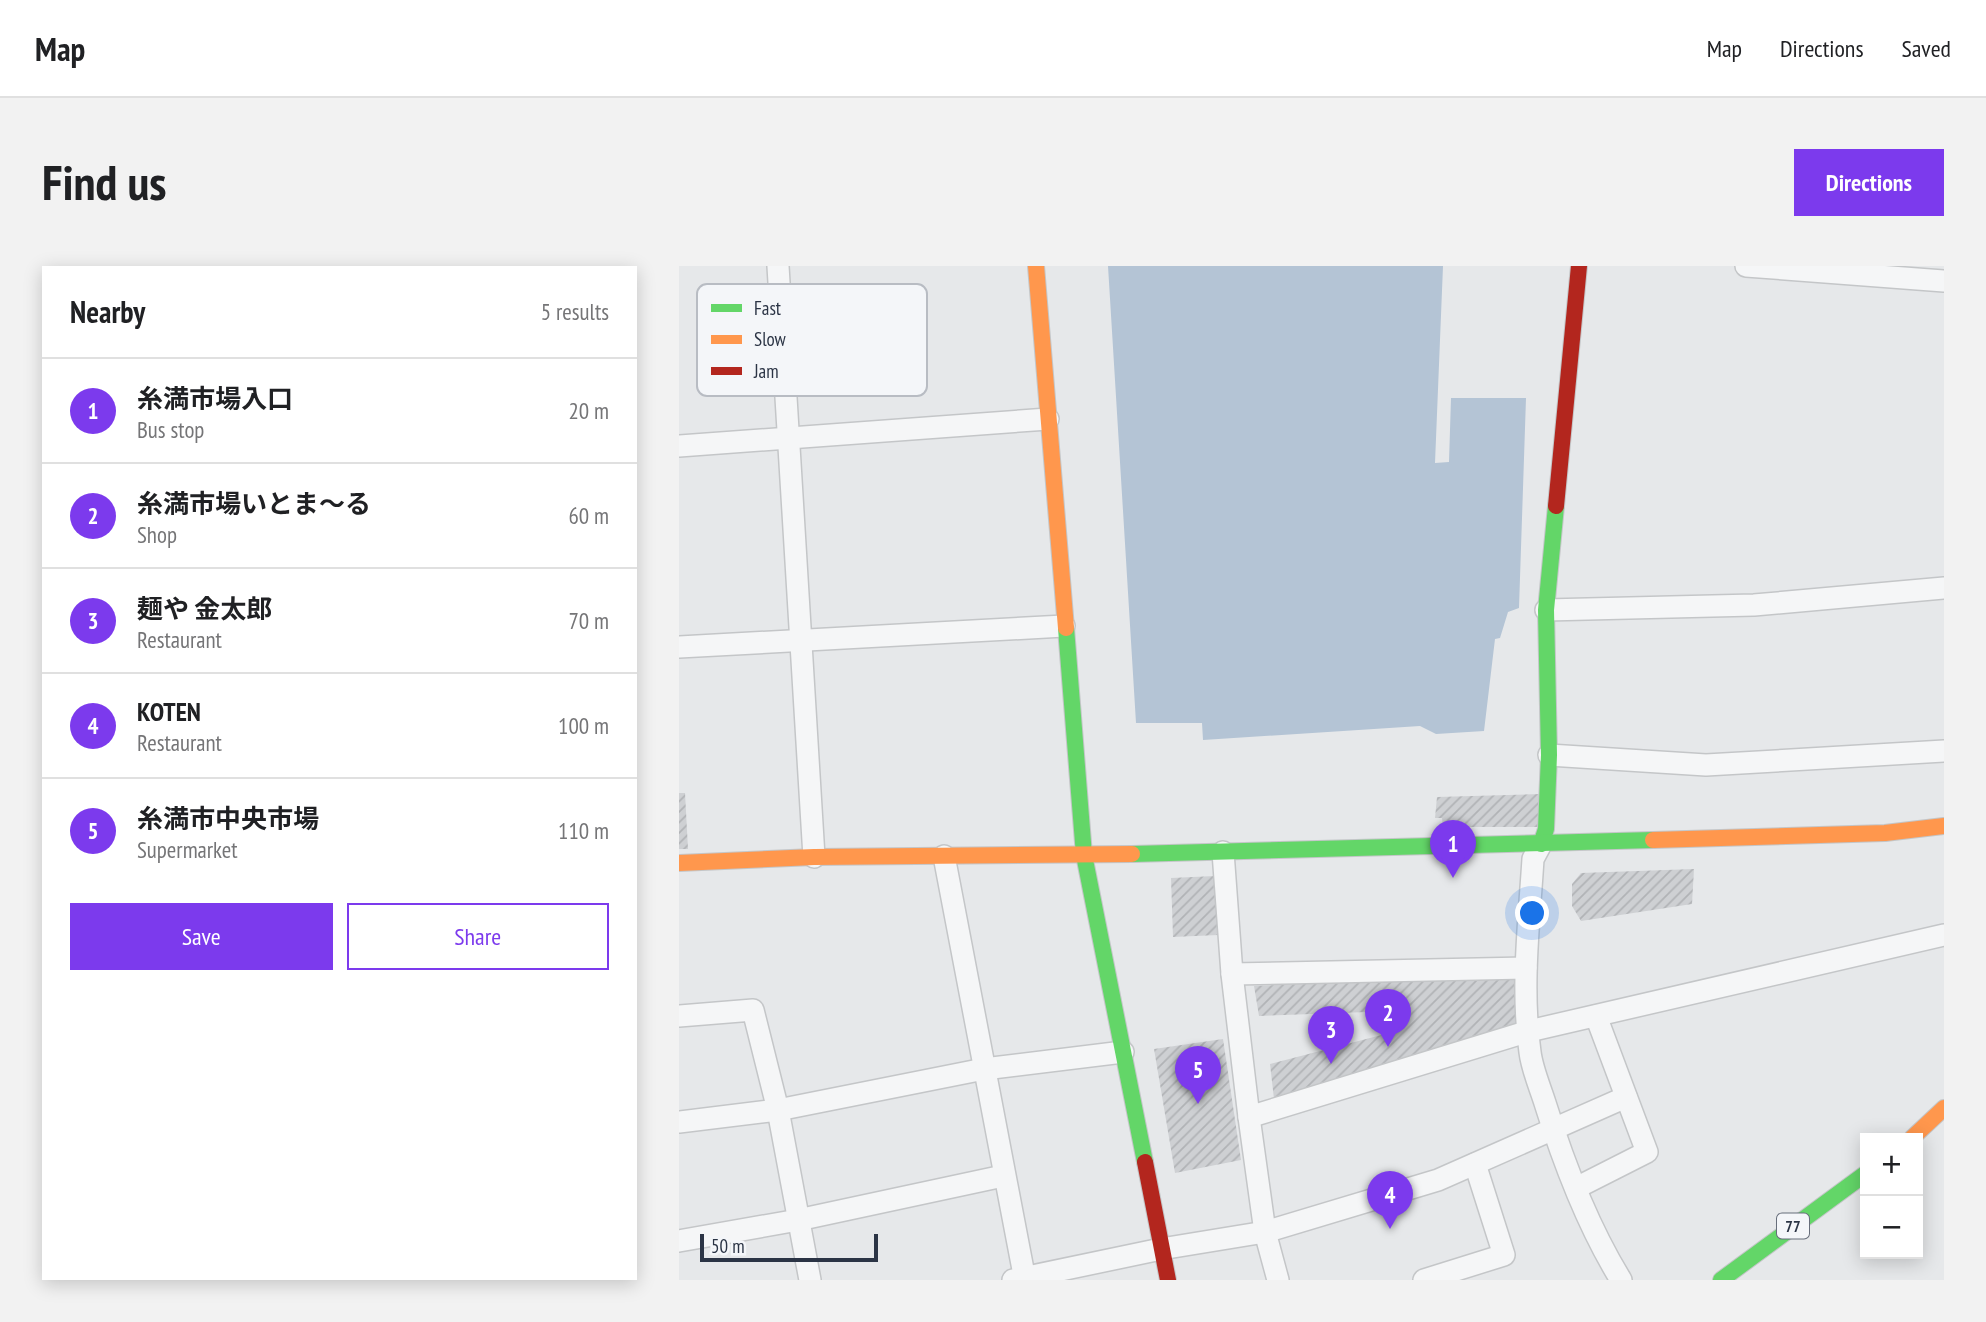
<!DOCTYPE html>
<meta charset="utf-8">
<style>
:root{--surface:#fff;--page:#f2f2f2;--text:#202124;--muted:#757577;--line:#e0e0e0;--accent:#7c3aed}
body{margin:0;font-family:"PT Sans Narrow","Noto Sans JP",sans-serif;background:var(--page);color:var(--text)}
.controls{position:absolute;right:21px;bottom:21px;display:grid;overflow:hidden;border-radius:0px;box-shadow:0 4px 18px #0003}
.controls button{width:63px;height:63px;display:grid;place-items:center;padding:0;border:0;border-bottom:2px solid var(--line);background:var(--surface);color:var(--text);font:35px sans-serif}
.scale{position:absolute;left:21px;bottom:18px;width:178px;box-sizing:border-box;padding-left:7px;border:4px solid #2b3445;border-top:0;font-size:19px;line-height:24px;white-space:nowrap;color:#2b3445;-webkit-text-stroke:5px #f4f6f9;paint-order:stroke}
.you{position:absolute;left:854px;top:648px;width:24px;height:24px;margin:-18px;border:5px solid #fff;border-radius:50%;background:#1a73e8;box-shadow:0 0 0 10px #1a73e833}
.badge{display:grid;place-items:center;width:46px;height:46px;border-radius:50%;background:var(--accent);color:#fff;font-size:23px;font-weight:700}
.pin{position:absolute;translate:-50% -58px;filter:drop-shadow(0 2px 4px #0008)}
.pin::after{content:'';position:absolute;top:37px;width:24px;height:21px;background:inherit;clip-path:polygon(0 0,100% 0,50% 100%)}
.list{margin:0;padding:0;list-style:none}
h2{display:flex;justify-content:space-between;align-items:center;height:91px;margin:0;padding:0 28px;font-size:30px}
h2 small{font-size:23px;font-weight:400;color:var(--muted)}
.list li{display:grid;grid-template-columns:46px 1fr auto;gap:21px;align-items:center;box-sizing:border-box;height:105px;padding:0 28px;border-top:2px solid var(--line)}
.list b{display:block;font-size:26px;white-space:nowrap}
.list p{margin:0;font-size:23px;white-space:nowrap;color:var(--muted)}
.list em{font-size:23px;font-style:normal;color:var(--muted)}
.actions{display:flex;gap:14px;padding:21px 28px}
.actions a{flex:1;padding:16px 0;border:2px solid var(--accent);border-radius:0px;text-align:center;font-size:24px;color:var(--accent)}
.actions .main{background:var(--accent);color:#fff}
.map{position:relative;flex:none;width:1265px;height:1014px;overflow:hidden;border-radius:0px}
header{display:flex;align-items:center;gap:42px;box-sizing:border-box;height:98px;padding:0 35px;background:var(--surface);border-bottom:2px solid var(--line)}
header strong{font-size:33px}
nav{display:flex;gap:38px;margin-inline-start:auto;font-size:24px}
.intro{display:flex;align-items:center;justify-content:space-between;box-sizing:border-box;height:168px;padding:0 42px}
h1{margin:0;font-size:49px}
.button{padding:18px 32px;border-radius:0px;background:var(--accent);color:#fff;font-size:24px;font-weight:700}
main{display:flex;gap:42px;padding:0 42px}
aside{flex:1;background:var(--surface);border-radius:0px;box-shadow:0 4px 18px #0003}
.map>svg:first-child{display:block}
.water{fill:#b4c4d5}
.building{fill:url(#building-hatch)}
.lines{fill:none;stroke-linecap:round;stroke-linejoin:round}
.street-casing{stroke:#c4c6c8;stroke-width:24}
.fast-casing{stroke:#c4c6c8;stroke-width:18}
.slow-casing{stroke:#c4c6c8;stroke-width:18}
.jam-casing{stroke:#c4c6c8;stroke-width:18}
.street{stroke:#f5f6f7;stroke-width:21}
.fast{stroke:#63d668;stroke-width:16}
.slow{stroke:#ff974d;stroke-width:16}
.jam{stroke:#b3261e;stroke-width:16}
.labels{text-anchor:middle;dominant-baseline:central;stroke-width:6;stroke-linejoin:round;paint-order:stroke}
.shield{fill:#f4f6f9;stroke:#676e7b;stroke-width:2}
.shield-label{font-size:16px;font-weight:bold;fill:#2b3445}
.key{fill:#f4f6f9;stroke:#b8bcc3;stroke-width:2}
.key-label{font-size:19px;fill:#2b3445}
</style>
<header>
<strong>Map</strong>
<nav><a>Map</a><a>Directions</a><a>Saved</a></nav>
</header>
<div class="intro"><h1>Find us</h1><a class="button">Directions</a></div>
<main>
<aside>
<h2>Nearby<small>5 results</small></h2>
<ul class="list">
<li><span class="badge">1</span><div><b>糸満市場入口</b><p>Bus stop</p></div><em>20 m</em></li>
<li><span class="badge">2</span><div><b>糸満市場いとま～る</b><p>Shop</p></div><em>60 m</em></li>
<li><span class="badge">3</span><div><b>麺や 金太郎</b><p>Restaurant</p></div><em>70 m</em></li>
<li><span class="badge">4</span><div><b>KOTEN</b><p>Restaurant</p></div><em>100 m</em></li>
<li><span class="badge">5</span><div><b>糸満市中央市場</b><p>Supermarket</p></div><em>110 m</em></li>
</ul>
<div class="actions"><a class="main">Save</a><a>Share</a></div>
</aside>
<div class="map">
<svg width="1265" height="1014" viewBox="0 0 1265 1014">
<defs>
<pattern id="building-hatch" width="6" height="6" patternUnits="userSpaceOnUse" patternTransform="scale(1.75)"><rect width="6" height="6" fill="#ced0d3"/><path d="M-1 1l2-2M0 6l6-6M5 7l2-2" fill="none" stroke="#b1b3b6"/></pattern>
</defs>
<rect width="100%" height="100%" fill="#e6e8ea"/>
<polygon class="water" points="429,0 764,0 756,197 770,196 772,132 847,132 840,342 829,346 821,372 816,373 805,465 757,468 741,460 524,474 523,457 457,457"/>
<g class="building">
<polygon points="0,527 6,527 9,583 0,583"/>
<polygon points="862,528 863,561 764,561 763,552 756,552 758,531"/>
<polygon points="1015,603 1013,638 902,655 893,640 893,618 902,607"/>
<polygon points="536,610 539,669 494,671 492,612"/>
<polygon points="840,708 840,758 595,833 591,798 718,765 716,745 580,750 575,720"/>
<polygon points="544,773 562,894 496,907 475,783"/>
</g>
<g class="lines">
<defs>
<g id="street">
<polyline points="99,0 135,591"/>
<polyline points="1067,0 1265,15"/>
<polyline points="0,180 369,153"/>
<polyline points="867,344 1075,339 1265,322"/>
<polyline points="0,381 385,360"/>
<polyline points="870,489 1027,499 1265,485"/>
<path d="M 862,578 L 854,593 C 850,657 842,722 851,786 C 853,803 861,821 866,837 C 885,898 908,959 942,1014"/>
<polyline points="544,586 553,708 570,851 586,966 599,1014"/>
<polyline points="265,590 346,1014"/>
<polyline points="553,708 847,702"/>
<polyline points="0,750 74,744 99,844 131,1014"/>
<polyline points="570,851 850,765 1265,669"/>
<polyline points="0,856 99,844 305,803 444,786"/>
<polyline points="897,922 968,886 917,750"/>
<polyline points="0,975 119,954 324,910"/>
<polyline points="334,1014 482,983 586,966 759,914 947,831"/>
<polyline points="745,1014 825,989 796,898"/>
</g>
<g id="fast">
<polyline points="387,362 405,589 466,896"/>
<polyline points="862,578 867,563 870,489 867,344 877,240"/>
<polyline points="453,588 974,574"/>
<polyline points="1042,1014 1186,908"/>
</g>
<g id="slow">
<polyline points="357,0 387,362"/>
<polyline points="974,574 1206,567 1265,560"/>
<polyline points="0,597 135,591 453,588"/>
<polyline points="1233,872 1265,842"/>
</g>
<g id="jam">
<polyline points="877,240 900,0"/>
<polyline points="466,896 489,1014"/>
</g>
</defs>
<use href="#street" class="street-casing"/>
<use href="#fast" class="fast-casing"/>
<use href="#slow" class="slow-casing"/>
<use href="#jam" class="jam-casing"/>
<use href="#street" class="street"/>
<use href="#fast" class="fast"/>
<use href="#slow" class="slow"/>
<use href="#jam" class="jam"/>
</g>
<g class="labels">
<rect class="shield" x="1098" y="947.5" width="32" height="25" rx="5"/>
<g class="shield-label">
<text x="1114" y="960">77</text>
</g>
</g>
<rect x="18" y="18" width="230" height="112" rx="10" class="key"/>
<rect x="32" y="38" width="31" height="8" fill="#63d668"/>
<rect x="32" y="69" width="31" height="9" fill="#ff974d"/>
<rect x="32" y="101" width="31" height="8" fill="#b3261e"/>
<g class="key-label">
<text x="75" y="49">Fast</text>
<text x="75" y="80">Slow</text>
<text x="75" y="112">Jam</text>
</g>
</svg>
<div class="controls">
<button>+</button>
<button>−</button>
</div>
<div class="scale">50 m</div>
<div class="you"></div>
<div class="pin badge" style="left:774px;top:612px">1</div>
<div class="pin badge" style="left:709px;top:781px">2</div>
<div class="pin badge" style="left:652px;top:798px">3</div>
<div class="pin badge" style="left:711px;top:963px">4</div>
<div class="pin badge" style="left:519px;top:838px">5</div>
</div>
</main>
